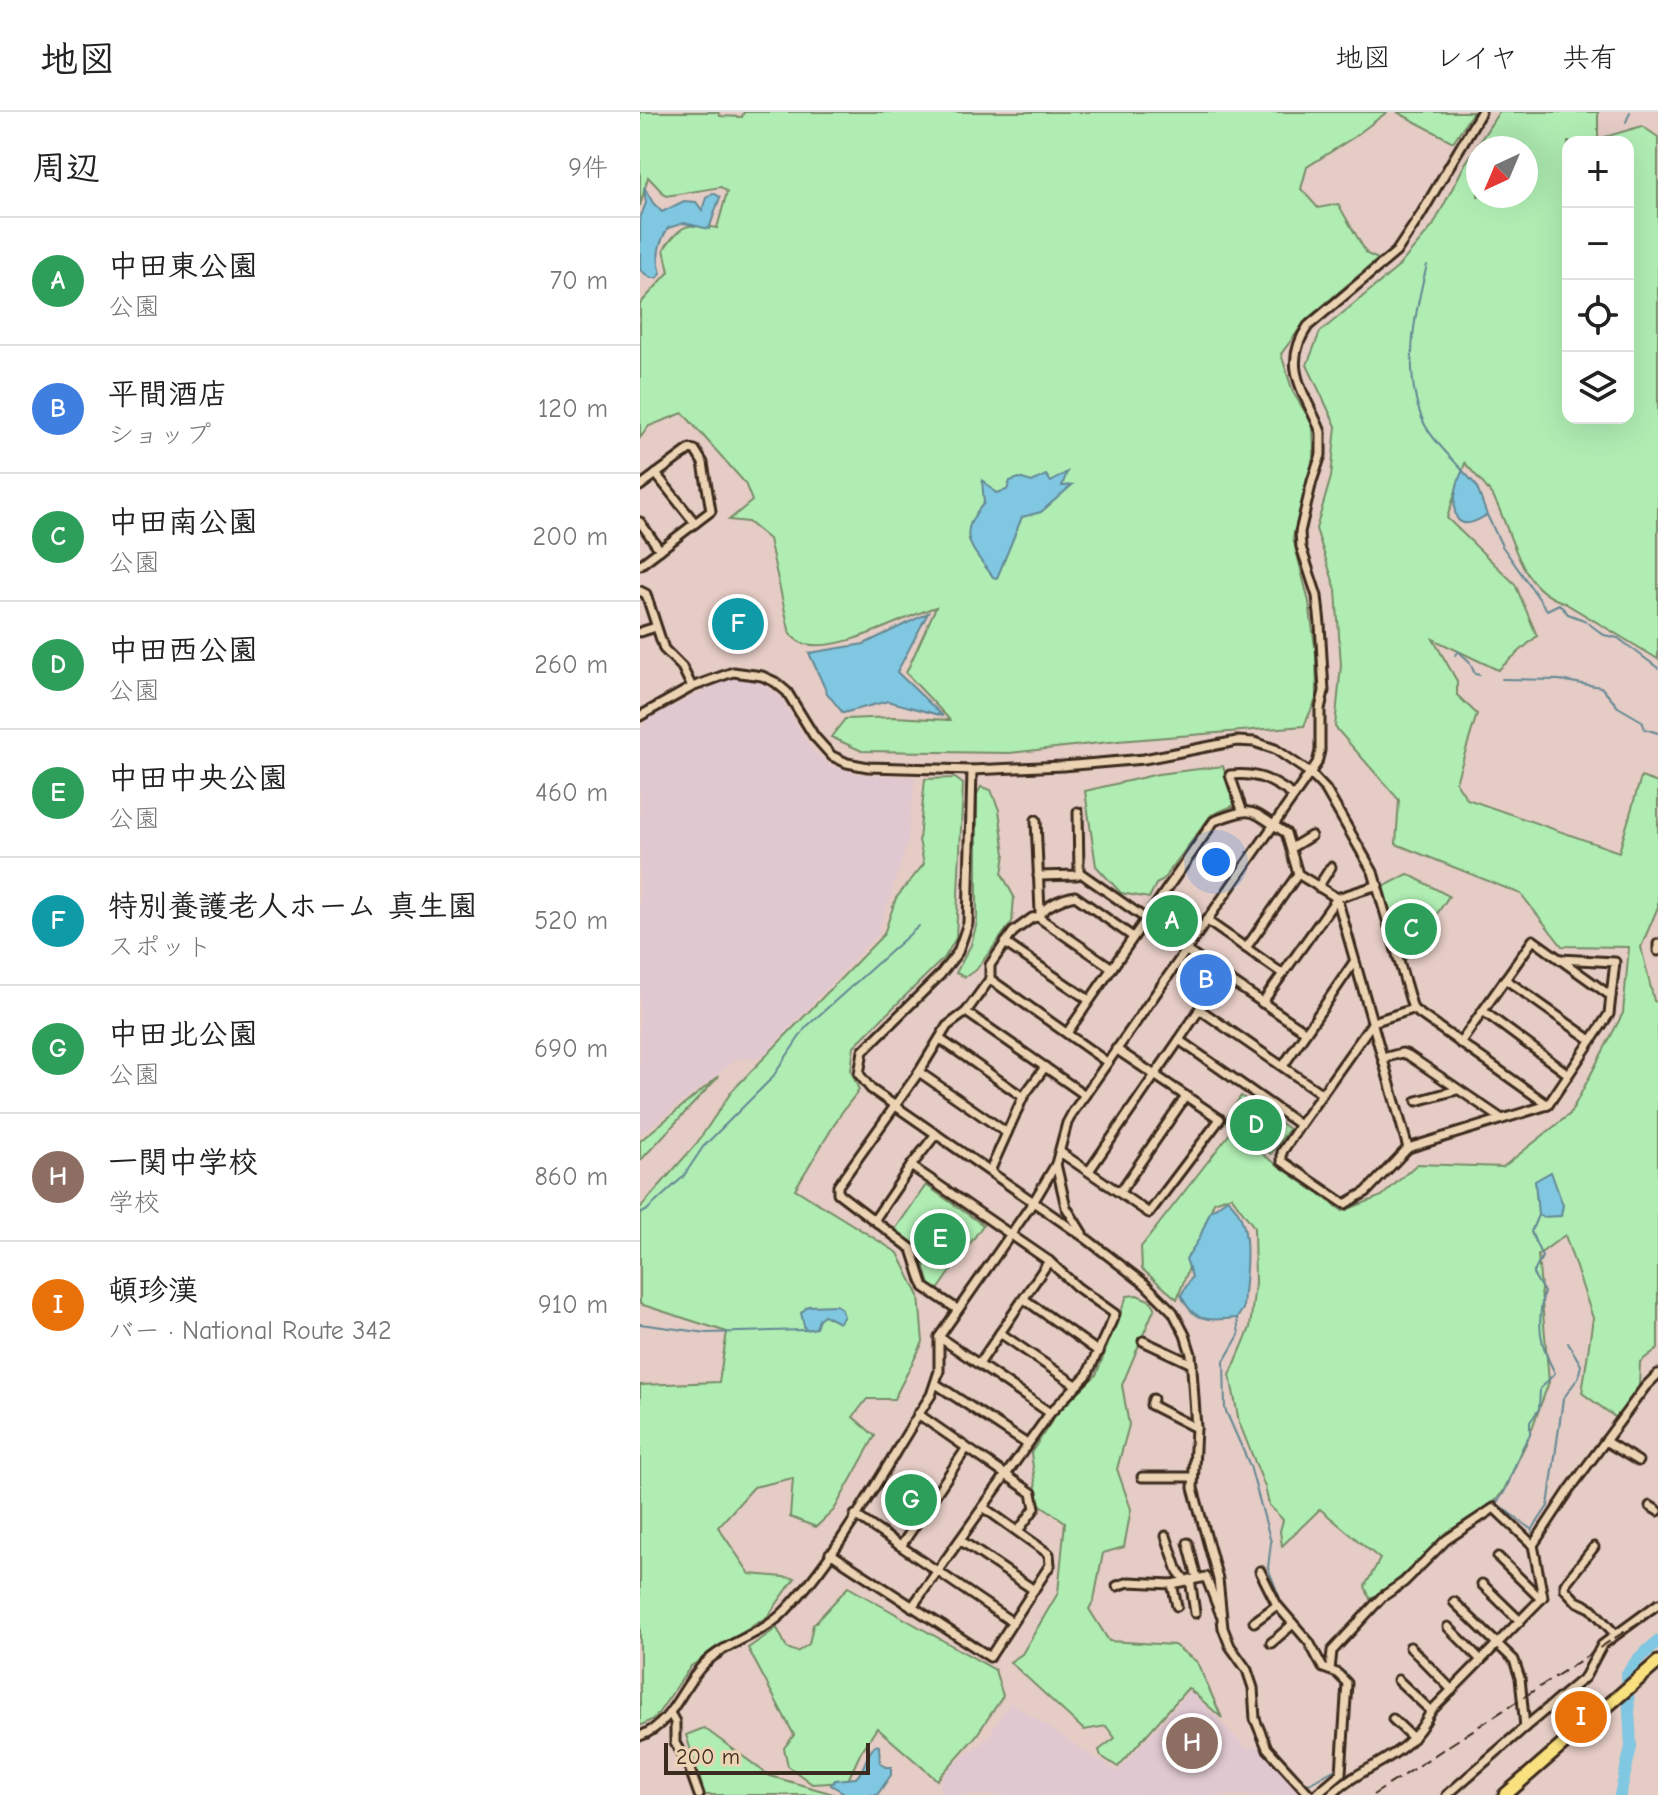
<!DOCTYPE html>
<html lang="ja">
<meta charset="utf-8">
<style>
:root{--surface:#fff;--page:#f6f6f6;--text:#222;--muted:#767676;--line:#e0e0e0;--accent:#1a73e8}
body{margin:0;font-family:"Comic Neue","Klee One",sans-serif;background:var(--page);color:var(--text)}
.controls{position:absolute;right:24px;top:24px;display:grid;overflow:hidden;border-radius:16px;box-shadow:0 8px 32px #0002}
.controls button{width:72px;height:72px;display:grid;place-items:center;padding:0;border:0;border-bottom:2px solid var(--line);background:var(--surface);color:var(--text);font:40px sans-serif}
.compass{position:absolute;left:826px;top:24px;width:72px;height:72px;border-radius:50%;background:var(--surface);box-shadow:0 8px 32px #0002;rotate:224deg}
.scale{position:absolute;left:24px;bottom:20px;width:206px;box-sizing:border-box;padding-left:8px;border:4px solid #3b2a1e;border-top:0;font-size:22px;line-height:28px;white-space:nowrap;color:#3b2a1e;-webkit-text-stroke:6px #ecd3b4;paint-order:stroke}
.you{position:absolute;left:576px;top:750px;width:28px;height:28px;margin:-20px;border:6px solid #fff;border-radius:50%;background:#1a73e8;box-shadow:0 0 0 12px #1a73e833}
.badge{display:grid;place-items:center;width:52px;height:52px;border-radius:50%;background:var(--accent);color:#fff;font-size:26px;font-weight:700}
.pin{position:absolute;translate:-50% -50%;border:4px solid #fff;box-shadow:0 2px 8px #0006}
.list{margin:0;padding:0;list-style:none}
h2{display:flex;justify-content:space-between;align-items:center;height:104px;margin:0;padding:0 32px;font-size:34px}
h2 small{font-size:26px;font-weight:400;color:var(--muted)}
.list li{display:grid;grid-template-columns:52px 1fr auto;gap:24px;align-items:center;box-sizing:border-box;height:128px;padding:0 32px;border-top:2px solid var(--line)}
.list b{display:block;font-size:30px;white-space:nowrap}
.list p{margin:0;font-size:26px;white-space:nowrap;color:var(--muted)}
.list em{font-size:26px;font-style:normal;color:var(--muted)}
.icon{flex:none;width:44px;height:44px;fill:none;stroke:currentColor;stroke-width:2;stroke-linecap:round;stroke-linejoin:round}
.map{position:relative;flex:none;width:1018px;height:1683px;overflow:hidden}
header{display:flex;align-items:center;gap:48px;box-sizing:border-box;height:112px;padding:0 40px;background:var(--surface);border-bottom:2px solid var(--line)}
header strong{font-size:38px}
nav{display:flex;gap:44px;margin-inline-start:auto;font-size:28px}
main{display:flex}
aside{flex:1;background:var(--surface)}
.map>svg:first-child{display:block}
.built{fill:#e0c8d1}
.green{fill:#b0edb3;stroke:#768c68;stroke-width:2;fill-rule:evenodd}
.water{fill:#80c7e1;stroke:#648893;stroke-width:2}
.lines{fill:none;stroke-linecap:round;stroke-linejoin:round}
.stream{stroke:#648893;stroke-width:2}
.river{stroke:#80c7e1;stroke-width:12}
.minor-casing{stroke:#3b2a1e;stroke-width:13}
.highway-casing{stroke:#3b2a1e;stroke-width:17}
.minor{stroke:#ecd3b4;stroke-width:7}
.highway{stroke:#fae180;stroke-width:11}
.rail{stroke:#3b2a1e;stroke-width:2;stroke-dasharray:12 6;stroke-linecap:butt}
</style>
<header>
<strong>地図</strong>
<nav><a>地図</a><a>レイヤ</a><a>共有</a></nav>
</header>
<main>
<aside>
<h2>周辺<small>9件</small></h2>
<ul class="list">
<li><span class="badge" style="background:#2e9e5b">A</span><div><b>中田東公園</b><p>公園</p></div><em>70 m</em></li>
<li><span class="badge" style="background:#3f7fe0">B</span><div><b>平間酒店</b><p>ショップ</p></div><em>120 m</em></li>
<li><span class="badge" style="background:#2e9e5b">C</span><div><b>中田南公園</b><p>公園</p></div><em>200 m</em></li>
<li><span class="badge" style="background:#2e9e5b">D</span><div><b>中田西公園</b><p>公園</p></div><em>260 m</em></li>
<li><span class="badge" style="background:#2e9e5b">E</span><div><b>中田中央公園</b><p>公園</p></div><em>460 m</em></li>
<li><span class="badge" style="background:#0f9aa8">F</span><div><b>特別養護老人ホーム 真生園</b><p>スポット</p></div><em>520 m</em></li>
<li><span class="badge" style="background:#2e9e5b">G</span><div><b>中田北公園</b><p>公園</p></div><em>690 m</em></li>
<li><span class="badge" style="background:#8d6e63">H</span><div><b>一関中学校</b><p>学校</p></div><em>860 m</em></li>
<li><span class="badge" style="background:#e8710a">I</span><div><b>頓珍漢</b><p>バー · National Route 342</p></div><em>910 m</em></li>
</ul>
</aside>
<div class="map">
<svg width="1018" height="1683" viewBox="0 0 1018 1683">
<rect width="100%" height="100%" fill="#e5ccc5"/>
<filter id="ink" filterUnits="userSpaceOnUse"><feTurbulence type="fractalNoise" baseFrequency=".0125" numOctaves="2"/><feDisplacementMap in="SourceGraphic" scale="16" xChannelSelector="R" yChannelSelector="G"/><feConvolveMatrix kernelMatrix="1 2 1 2 8 2 1 2 1" color-interpolation-filters="sRGB"/></filter>
<g filter="url(#ink)">
<g class="built">
<polygon points="95,563 121,570 141,586 170,636 189,653 219,662 275,665 267,732 238,821 121,946 99,946 0,1022 0,616 8,607"/>
<polygon points="550,1578 606,1636 618,1634 661,1683 302,1683 300,1670 312,1653 347,1627 370,1590 477,1660"/>
</g>
<g class="green">
<path d="M 0,0 L 78,0 L 80,4 L 102,5 L 104,0 L 747,0 L 714,25 L 667,55 L 661,77 L 678,96 L 698,92 L 727,142 L 738,147 L 667,207 L 641,242 L 653,280 L 673,313 L 674,342 L 653,426 L 669,490 L 676,542 L 677,585 L 664,614 L 478,629 L 370,641 L 222,639 L 191,625 L 205,607 L 255,605 L 310,608 L 266,561 L 296,495 C 260,506 204,540 165,532 C 160,531 154,526 150,522 L 129,427 L 108,410 L 89,408 L 112,389 L 105,371 L 43,301 L 9,314 L 0,326 L 0,192 L 29,160 L 24,137 C 41,112 48,110 77,116 L 87,80 L 81,75 L 26,84 L 8,65 L 0,94 Z"/>
<polygon points="757,0 833,0 813,30"/>
<path d="M 859,0 L 958,0 L 958,27 L 1002,14 L 1018,25 L 1018,547 L 923,490 C 879,476 874,426 856,390 C 849,376 835,363 825,351 L 807,406 L 875,472 L 897,524 L 858,558 L 793,527 L 817,569 L 817,583 L 837,602 L 816,670 L 827,687 L 979,740 L 1001,665 L 1018,671 L 1018,795 L 1001,835 L 1014,889 L 1018,890 L 1018,1236 L 1000,1250 L 999,1276 L 978,1307 L 942,1281 L 953,1206 L 925,1123 L 898,1143 L 909,1270 L 888,1327 L 863,1380 L 846,1399 L 811,1422 L 750,1474 L 730,1487 L 725,1474 L 740,1447 L 680,1397 L 642,1434 L 640,1419 L 643,1408 L 629,1393 L 625,1375 L 599,1310 L 590,1263 L 610,1216 L 615,1172 L 614,1115 L 591,1084 L 574,1090 L 537,1187 L 502,1157 L 501,1135 L 591,1020 L 703,1099 L 742,1084 L 777,1052 L 863,1055 L 930,1002 L 983,901 L 989,835 L 922,834 L 881,782 L 756,732 L 759,688 L 695,615 L 701,553 L 696,478 L 676,417 L 691,365 L 696,314 L 667,253 L 680,220 L 757,156 L 793,114 L 825,52 ZM 928,30 L 988,30 L 988,306 L 928,306 ZM 838,36 L 886,36 L 886,84 L 838,84 Z"/>
<polygon points="583,654 595,693 571,703 522,769 516,772 509,786 481,781 456,754 445,679 518,662"/>
<polygon points="315,666 323,672 316,826 305,845 214,934 211,959 219,978 202,1000 155,1077 258,1141 279,1184 283,1230 254,1287 227,1287 213,1305 235,1324 194,1398 176,1415 150,1405 153,1366 114,1375 78,1415 110,1462 155,1466 128,1504 51,1554 15,1606 0,1614 0,1273 79,1270 87,1220 0,1192 0,1096 57,1031 92,979 244,822 256,786 284,752 279,728 285,667"/>
<polygon points="341,675 351,678 359,698 365,742 362,762 374,785 372,810 336,858 325,865 316,861 331,833 337,810 337,682"/>
<polygon points="768,762 809,784 765,849 743,775"/>
<polygon points="522,789 557,813 546,827 537,829 513,812 511,806"/>
<polygon points="79,964 0,1049 0,1029"/>
<polygon points="601,984 649,1017 631,1042 584,1009"/>
<polygon points="286,1073 343,1113 298,1178 290,1173 279,1136 254,1119"/>
<polygon points="497,1183 511,1189 515,1195 482,1273 489,1313 477,1357 491,1397 484,1435 463,1441 454,1488 449,1497 469,1529 534,1533 557,1550 582,1606 548,1576 478,1655 461,1644 459,1638 475,1626 466,1614 444,1618 370,1550 382,1542 418,1481 425,1410 398,1391 391,1341 417,1301 456,1263 487,1184"/>
<polygon points="275,1367 295,1379 269,1415 245,1397"/>
<polygon points="208,1475 355,1558 363,1584 336,1624 297,1668 237,1616 221,1640 207,1670 172,1672 148,1654 144,1636 154,1623 108,1536 137,1516 147,1536 157,1540 169,1532 173,1513"/>
<polygon points="64,1616 130,1664 197,1683 65,1683 46,1623"/>
</g>
<g class="water">
<path d="M 4,75 L 13,91 L 22,100 L 44,89 L 56,90 L 62,98 L 66,86 L 73,81 L 80,85 L 69,117 L 44,111 L 28,116 C 18,133 16,143 21,162 L 17,166 L 11,166 L 0,158 L 0,106 L 6,91 Z"/>
<path d="M 823,359 L 836,373 L 847,403 C 840,407 829,414 821,410 C 809,404 816,368 823,359 Z"/>
<path d="M 427,360 L 422,374 L 432,373 L 401,400 L 382,405 L 357,466 L 353,465 C 331,434 315,424 344,391 L 342,368 L 356,381 L 367,378 L 370,369 L 379,366 L 392,370 L 406,363 L 411,370 Z"/>
<polygon points="288,501 257,560 303,604 248,589 203,601 187,581 169,541 224,532"/>
<polygon points="911,1060 923,1093 921,1104 902,1105 898,1103 895,1069"/>
<path d="M 587,1087 C 617,1111 604,1163 603,1197 L 597,1206 C 569,1208 554,1212 541,1183 L 552,1165 L 546,1147 L 559,1127 L 570,1100 Z"/>
<polygon points="196,1193 201,1196 204,1204 199,1211 184,1203 179,1207 176,1216 165,1218 161,1201 168,1194"/>
<path d="M 236,1633 L 239,1634 L 240,1650 L 245,1655 L 251,1655 L 251,1663 L 237,1683 L 208,1683 L 191,1673 L 195,1668 L 216,1666 C 226,1656 225,1642 236,1633 Z"/>
</g>
<g class="lines">
<g class="stream">
<polyline points="986,10 990,0"/>
<path d="M 787,153 C 774,203 762,263 784,311 C 792,328 811,345 823,359"/>
<polyline points="847,403 862,434 907,498 919,492 928,502 944,508 964,523 978,526 1018,556"/>
<polyline points="815,543 818,539 829,549 835,562 840,563"/>
<polyline points="862,567 919,568 961,575 978,595 1002,609 1005,617 1018,621"/>
<polyline points="0,1101 6,1099 43,1065 63,1035 132,966 166,915 279,814"/>
<polyline points="597,1206 599,1223 584,1249 585,1297 610,1354 631,1430 628,1456 641,1489 666,1521"/>
<polyline points="0,1212 67,1221 165,1218"/>
<path d="M 892,1418 L 856,1391 C 873,1374 873,1345 890,1323 L 890,1310 L 899,1297 L 900,1277 L 915,1261 C 899,1232 897,1211 904,1180 L 893,1162 L 902,1145 L 891,1120 L 898,1103"/>
<polyline points="895,1426 892,1418 908,1394 923,1287 938,1266 941,1253 928,1231"/>
<polyline points="897,1432 900,1440"/>
<polyline points="676,1536 688,1554"/>
<polyline points="694,1556 706,1561 711,1573 705,1655"/>
<polyline points="667,1673 699,1655"/>
</g>
<polyline class="river" points="980,1683 991,1635 987,1562 998,1547 1018,1529"/>
<defs>
<g id="minor">
<polyline points="16,362 55,411"/>
<polyline points="0,374 50,337 55,338 63,351 71,399 0,453"/>
<polyline points="0,410 20,438"/>
<polyline points="0,479 6,482 24,537 42,555 52,575"/>
<polyline points="0,520 16,515"/>
<polyline points="0,604 52,575 93,560 122,564 135,570 147,580 174,624 192,644 207,651 228,655 332,658 423,654 504,647 597,629 614,630 635,637 670,661 686,678 733,760 773,897 908,993"/>
<polyline points="332,658 328,811 318,840 300,863 223,939 219,962 231,977 448,1128 505,1172 533,1200 545,1223 551,1242 556,1316 553,1376 578,1467 583,1516 590,1534 607,1558 613,1576 615,1607 627,1636 670,1683"/>
<path d="M 602,698 L 590,663 C 617,660 632,668 654,684"/>
<polyline points="396,708 400,800"/>
<polyline points="651,736 671,724"/>
<polyline points="439,760 506,807"/>
<polyline points="398,764 437,763 439,760 438,700"/>
<polyline points="678,775 691,755"/>
<polyline points="398,805 472,856"/>
<polyline points="566,808 643,862"/>
<polyline points="504,810 666,920"/>
<polyline points="365,831 449,888"/>
<polyline points="1018,832 1018,839"/>
<polyline points="606,836 658,762"/>
<polyline points="920,847 975,850 971,884"/>
<polyline points="350,867 467,950"/>
<polyline points="865,867 951,928"/>
<polyline points="622,891 697,786 738,773"/>
<polyline points="559,897 682,982"/>
<polyline points="843,899 928,962"/>
<polyline points="326,900 445,983"/>
<path d="M 427,921 L 574,709 C 616,693 609,698 646,721 L 658,762 L 697,786 L 768,1036 L 908,993 L 969,902 L 971,884 L 893,828 L 820,931"/>
<polyline points="300,927 383,985"/>
<polyline points="539,928 582,864"/>
<polyline points="743,946 762,941 768,943 862,1007"/>
<polyline points="643,954 714,850"/>
<polyline points="279,960 367,1021"/>
<polyline points="777,989 817,978"/>
<polyline points="660,1013 642,1040 642,1049 705,1092 726,1080 768,1036"/>
<polyline points="420,1040 509,1101 580,1007 476,937"/>
<polyline points="416,1052 426,1095 442,1121"/>
<polyline points="271,1054 296,1022"/>
<polyline points="350,1059 383,985 405,955"/>
<polyline points="449,1059 539,928 660,1013 733,910 773,897"/>
<polyline points="480,1080 546,984"/>
<polyline points="235,1107 271,1054 409,1149 437,1175 475,1202 447,1263 410,1301 272,1495"/>
<polyline points="384,1187 459,1240"/>
<path d="M 317,1197 L 284,1175 L 272,1137 L 198,1081 L 198,1074 L 279,960 L 307,914 L 326,900 L 350,867 L 350,853 L 373,820 L 392,806 L 398,805 C 404,794 423,786 435,784 L 493,825"/>
<polyline points="360,1221 436,1273"/>
<polyline points="299,1225 410,1301"/>
<polyline points="503,1229 552,1252"/>
<polyline points="339,1252 409,1149"/>
<polyline points="296,1272 387,1332"/>
<polyline points="513,1287 511,1293 556,1316"/>
<polyline points="278,1302 392,1381 395,1396 378,1419"/>
<polyline points="965,1329 998,1349"/>
<polyline points="502,1365 553,1365"/>
<polyline points="1010,1394 1018,1399"/>
<polyline points="215,1403 372,1510"/>
<polyline points="526,1424 538,1459 545,1468"/>
<polyline points="320,1428 394,1478"/>
<polyline points="548,1431 557,1466"/>
<polyline points="261,1434 326,1337"/>
<polyline points="954,1435 925,1472 925,1477 936,1489 951,1496 975,1522"/>
<polyline points="190,1441 350,1545 410,1453 409,1442 343,1395"/>
<polyline points="858,1445 901,1487"/>
<polyline points="620,1459 637,1493 669,1530 683,1556 697,1561 707,1571 701,1661 675,1683"/>
<polyline points="550,1467 555,1501"/>
<polyline points="532,1472 537,1494"/>
<polyline points="842,1472 880,1509"/>
<polyline points="477,1474 489,1470 532,1472 566,1465 580,1501"/>
<polyline points="614,1510 637,1493"/>
<polyline points="808,1515 841,1548"/>
<polyline points="631,1531 653,1512"/>
<polyline points="770,1535 812,1578"/>
<polyline points="690,1558 692,1539 742,1485 764,1470 806,1428 854,1396 893,1433"/>
<polyline points="758,1568 791,1599"/>
<polyline points="30,1601 35,1610 35,1631 49,1655 59,1683"/>
<polyline points="753,1607 773,1626"/>
<polyline points="885,1615 945,1565 962,1533 1018,1492"/>
<path d="M 0,1624 C 33,1612 41,1575 64,1552 C 87,1529 121,1524 145,1499 C 201,1441 246,1352 291,1283 L 299,1259 L 299,1225 L 394,1089 L 416,1052 L 427,1011 L 433,1000 L 677,651 L 680,639 L 680,597 L 684,579 L 680,512 L 677,484 L 661,435 L 660,420 L 672,369 L 681,343 L 681,320 C 665,280 640,255 668,214 L 756,140 L 780,104 L 841,0"/>
<path d="M 691,1683 C 727,1649 766,1650 791,1599 L 903,1485 L 893,1433 L 930,1377 L 1005,1275 L 1018,1262"/>
<polyline points="807,1683 885,1615 880,1566 874,1548 814,1490"/>
</g>
<polyline id="highway" points="865,1683 1018,1550"/>
</defs>
<use href="#minor" class="minor-casing"/>
<use href="#highway" class="highway-casing"/>
<use href="#minor" class="minor"/>
<use href="#highway" class="highway"/>
<polyline class="rail" points="733,1683 1018,1498"/>
</g>
</g>
</svg>
<div class="controls">
<button>+</button>
<button>−</button>
<button><svg class="icon" aria-label="locate" viewBox="0 0 24 24"><circle cx="12" cy="12" r="6"/><path d="M12 2v4M12 18v4M2 12h4M18 12h4"/></svg></button>
<button><svg class="icon" aria-label="layers" viewBox="0 0 24 24"><path d="M12 4l9 5-9 5-9-5zM3 14l9 5 9-5"/></svg></button>
</div>
<svg class="compass" viewBox="-18 -18 36 36"><path d="M0-13l5 13h-10z" fill="#e53935"/><path d="M0 13l5-13h-10z" fill="#767676"/></svg>
<div class="scale">200 m</div>
<div class="you"></div>
<div class="pin badge" style="left:532px;top:809px;background:#2e9e5b">A</div>
<div class="pin badge" style="left:566px;top:868px;background:#3f7fe0">B</div>
<div class="pin badge" style="left:771px;top:817px;background:#2e9e5b">C</div>
<div class="pin badge" style="left:616px;top:1013px;background:#2e9e5b">D</div>
<div class="pin badge" style="left:300px;top:1127px;background:#2e9e5b">E</div>
<div class="pin badge" style="left:98px;top:512px;background:#0f9aa8">F</div>
<div class="pin badge" style="left:271px;top:1388px;background:#2e9e5b">G</div>
<div class="pin badge" style="left:552px;top:1631px;background:#8d6e63">H</div>
<div class="pin badge" style="left:941px;top:1605px;background:#e8710a">I</div>
</div>
</main>
